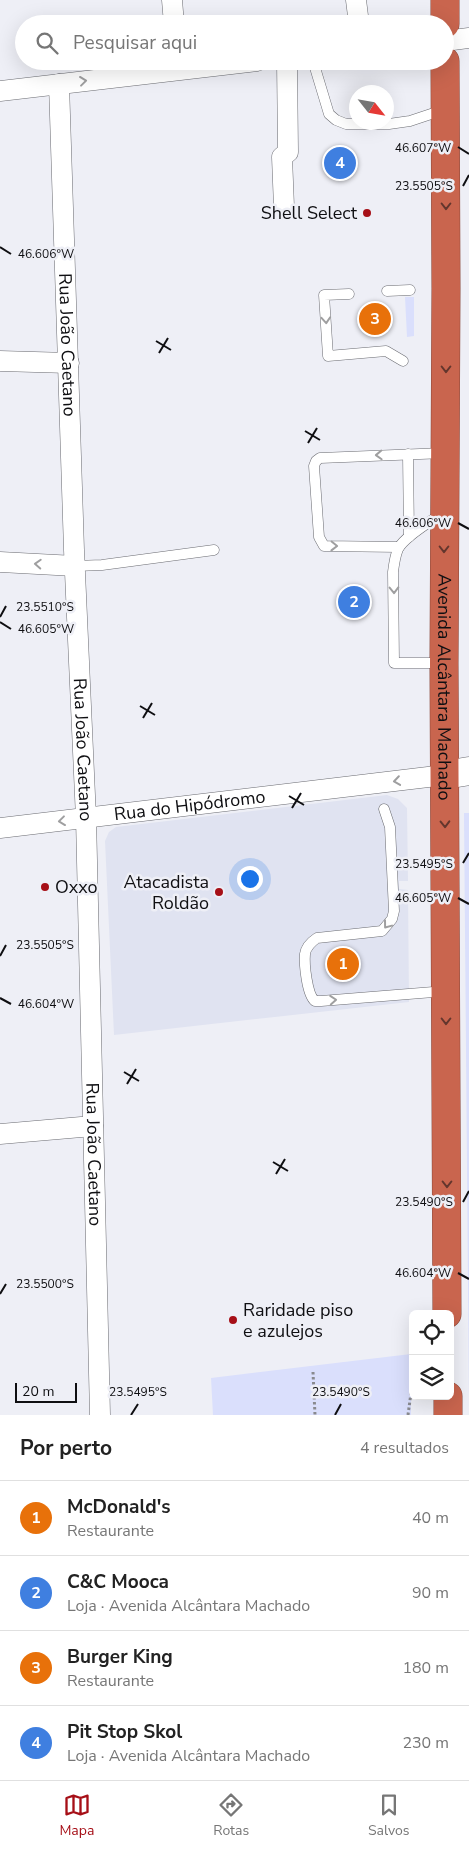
<!DOCTYPE html>
<html lang="pt">
<meta charset="utf-8">
<style>
:root{--surface:#fff;--page:#f6f6f6;--text:#222;--muted:#767676;--line:#e0e0e0;--accent:#a60f17}
body{margin:0;font-family:"Nunito Sans",sans-serif;background:var(--page);color:var(--text)}
.controls{position:absolute;right:15px;bottom:15px;display:grid;overflow:hidden;border-radius:8px;box-shadow:0 5px 20px #0002}
.controls button{width:45px;height:45px;display:grid;place-items:center;padding:0;border:0;border-bottom:1px solid var(--line);background:var(--surface);color:var(--text);font:25px sans-serif}
.compass{position:absolute;left:349px;top:85px;width:45px;height:45px;border-radius:50%;background:var(--surface);box-shadow:0 5px 20px #0002;rotate:121deg}
.scale{position:absolute;left:15px;bottom:12px;width:62px;box-sizing:border-box;padding-left:5px;border:2px solid #0f0f12;border-top:0;font-size:14px;line-height:18px;white-space:nowrap;color:#0f0f12;-webkit-text-stroke:4px #eeeff6;paint-order:stroke}
.you{position:absolute;left:249px;top:878px;width:18px;height:18px;margin:-12px;border:4px solid #fff;border-radius:50%;background:#1a73e8;box-shadow:0 0 0 8px #1a73e833}
.badge{display:grid;place-items:center;width:32px;height:32px;border-radius:50%;background:var(--accent);color:#fff;font-size:16px;font-weight:700}
.pin{position:absolute;translate:-50% -50%;border:2px solid #fff;box-shadow:0 1px 5px #0006}
.list{margin:0;padding:0;list-style:none}
h2{display:flex;justify-content:space-between;align-items:center;height:65px;margin:0;padding:0 20px;font-size:21px}
h2 small{font-size:16px;font-weight:400;color:var(--muted)}
.list li{display:grid;grid-template-columns:32px 1fr auto;gap:15px;align-items:center;box-sizing:border-box;height:75px;padding:0 20px;border-top:1px solid var(--line)}
.list b{display:block;font-size:19px;white-space:nowrap}
.list p{margin:0;font-size:16px;white-space:nowrap;color:var(--muted)}
.list em{font-size:16px;font-style:normal;color:var(--muted)}
.icon{flex:none;width:28px;height:28px;fill:none;stroke:currentColor;stroke-width:2;stroke-linecap:round;stroke-linejoin:round}
.map{position:relative;flex:none;width:469px;height:1415px;overflow:hidden}
.search{position:absolute;background:var(--surface);box-shadow:0 5px 20px #0002;left:15px;right:15px;top:15px;height:55px;display:flex;align-items:center;gap:12px;box-sizing:border-box;padding:0 18px;border-radius:28px;color:var(--muted);font-size:19px}
.sheet{height:365px;background:var(--surface)}
nav{display:flex;justify-content:space-around;align-items:center;box-sizing:border-box;height:70px;border-top:1px solid var(--line);background:var(--surface);font-size:14px;color:var(--muted)}
nav a{display:grid;justify-items:center;gap:2px}
nav .on{color:var(--accent)}
.map>svg:first-child{display:block}
.built{fill:#e0e3f1}
.green{fill:#dadffc}
.lines{fill:none;stroke-linecap:round;stroke-linejoin:round}
.lane-casing{stroke:#6a6b71;stroke-width:11}
.street-casing{stroke:#6a6b71;stroke-width:21}
.secondary-casing{stroke:#6a6b71;stroke-width:29}
.highway-casing{stroke:#884739;stroke-width:29}
.path{stroke:#898a8f;stroke-width:3;stroke-dasharray:2.5 2.5;stroke-linecap:butt}
.lane{stroke:#fff;stroke-width:10}
.street{stroke:#fff;stroke-width:20}
.secondary{stroke:#fff;stroke-width:28}
.highway{stroke:#c9654e;stroke-width:28}
.oneway{stroke:#9f9fa0}
.oneway2{stroke:#63362d}
.ticks{fill:none;stroke:#0f0f12;stroke-width:2}
.poi-dot{fill:#a60f17;stroke:#eeeff6;stroke-width:2}
.labels{text-anchor:middle;dominant-baseline:central;stroke-width:5;stroke-linejoin:round;paint-order:stroke}
.poi-label{font-size:18px;fill:#0f0f12;stroke:#eeeff6;text-anchor:end}
.street-label{font-size:18px;fill:#0f0f12;stroke:#eeeff6}
.ticks-label{font-size:12px;text-anchor:middle;fill:#0f0f12;stroke:#eeeff6;stroke-width:5;stroke-linejoin:round;paint-order:stroke}
</style>
<div class="map">
<svg width="469" height="1415" viewBox="0 0 469 1415">
<rect width="100%" height="100%" fill="#eeeff6"/>
<polygon class="built" points="387,795 398,799 407,808 408,881 399,881 399,889 408,890 409,1002 114,1035 105,841 109,832 116,827"/>
<g class="green">
<polygon points="405,297 414,297 414,336 407,337"/>
<polygon points="464,813 469,813 469,1402"/>
<polygon points="411,1354 411,1415 213,1415 211,1378"/>
</g>
<g class="lines">
<defs>
<g id="lane">
<polyline points="313,61 329,114 336,120 346,124 389,124 410,121 443,110"/>
<polyline points="387,291 410,290"/>
<polyline points="349,294 324,295 328,356 386,351 403,361"/>
<polyline points="408,454 409,537"/>
<path d="M 441,514 C 430,522 405,536 398,549 C 395,556 394,564 393,572 L 394,663 L 444,663"/>
<polyline points="399,547 324,546 319,537 314,466 316,461 320,458 445,453"/>
<polyline points="75,566 102,565 214,550"/>
<path d="M 384,809 L 390,827 L 394,911 L 392,919 L 382,931 L 317,938 C 311,942 306,947 305,954 C 304,964 307,995 315,1001 L 321,1001 L 446,991"/>
</g>
<g id="street">
<polyline points="172,0 174,24"/>
<polyline points="356,0 359,24"/>
<polyline points="445,41 469,38"/>
<path id="s1" d="M 59,84 L 74,550 L 86,818 L 100,1415"/>
<polyline points="0,91 257,61"/>
<polyline points="284,207 282,157 288,152 287,61"/>
<polyline points="0,361 69,363"/>
<polyline points="0,562 75,566"/>
<path id="s2" d="M 0,828 L 445,775"/>
<polyline points="0,1134 93,1126"/>
</g>
<polyline id="secondary" points="445,775 469,771"/>
<g id="highway">
<polyline points="445,24 445,0"/>
<path id="s3" d="M 445,61 L 446,288 L 444,663 L 447,1314"/>
<polyline points="448,1396 448,1415"/>
</g>
</defs>
<use href="#lane" class="lane-casing"/>
<use href="#street" class="street-casing"/>
<use href="#secondary" class="secondary-casing"/>
<use href="#highway" class="highway-casing"/>
<g class="path">
<polyline points="313,1372 315,1415"/>
<polyline points="408,1415 411,1393 413,1393"/>
</g>
<use href="#lane" class="lane"/>
<use href="#street" class="street"/>
<use href="#secondary" class="secondary"/>
<use href="#highway" class="highway"/>
</g>
<defs><path id="oneway-chevron" d="M-2-3.5L2.5 0L-2 3.5" fill="none" stroke-width="1.6" stroke-linecap="round" stroke-linejoin="round" transform="scale(1.25)"/></defs>
<g class="oneway">
<use href="#oneway-chevron" transform="translate(83 81) rotate(-7)"/>
<use href="#oneway-chevron" transform="translate(326 320) rotate(86)"/>
<use href="#oneway-chevron" transform="translate(379 455) rotate(178)"/>
<use href="#oneway-chevron" transform="translate(334 546) rotate(1)"/>
<use href="#oneway-chevron" transform="translate(38 564) rotate(-177)"/>
<use href="#oneway-chevron" transform="translate(394 590) rotate(89)"/>
<use href="#oneway-chevron" transform="translate(397 781) rotate(172)"/>
<use href="#oneway-chevron" transform="translate(62 821) rotate(173)"/>
<use href="#oneway-chevron" transform="translate(387 925) rotate(127)"/>
<use href="#oneway-chevron" transform="translate(333 1000) rotate(-4)"/>
</g>
<g class="oneway2">
<use href="#oneway-chevron" transform="translate(446 206) rotate(90)"/>
<use href="#oneway-chevron" transform="translate(446 369) rotate(90)"/>
<use href="#oneway-chevron" transform="translate(444 549) rotate(90)"/>
<use href="#oneway-chevron" transform="translate(445 824) rotate(89)"/>
<use href="#oneway-chevron" transform="translate(446 1021) rotate(90)"/>
<use href="#oneway-chevron" transform="translate(447 1184) rotate(90)"/>
</g>
<path class="ticks" d="M 458,147 L 469,154M 463,186 L 469,175M 0,247 L 11,254M 156,341 L 171,350M 159,353 L 168,338M 305,431 L 320,440M 308,443 L 317,428M 458,523 L 469,529M 0,617 L 6,606M 0,622 L 11,629M 140,706 L 155,715M 143,718 L 152,703M 289,796 L 304,805M 292,808 L 301,793M 463,863 L 469,853M 458,898 L 469,904M 0,956 L 6,945M 0,998 L 11,1004M 124,1072 L 139,1081M 127,1084 L 136,1069M 273,1162 L 288,1171M 276,1174 L 285,1159M 463,1202 L 469,1191M 458,1273 L 469,1279M 0,1294 L 6,1284M 131,1415 L 138,1404M 335,1415 L 341,1404"/>
<g class="poi-dot">
<circle cx="367" cy="213" r="5"/>
<circle cx="45" cy="887" r="5"/>
<circle cx="219" cy="892" r="5"/>
<circle cx="233" cy="1320" r="5"/>
</g>
<g class="labels">
<g class="poi-label">
<text x="357" y="213">Shell Select</text>
<text x="209" y="882">Atacadista<tspan x="209" dy="21">Roldão</tspan></text>
<text x="55" y="887" text-anchor="start">Oxxo</text>
<text x="243" y="1310" text-anchor="start">Raridade piso<tspan x="243" dy="21">e azulejos</tspan></text>
</g>
<g class="street-label">
<text stroke="none"><textPath href="#s1" startOffset="261">Rua João Caetano</textPath></text>
<text stroke="none"><textPath href="#s3" startOffset="626">Avenida Alcântara Machado</textPath></text>
<text stroke="none"><textPath href="#s1" startOffset="666">Rua João Caetano</textPath></text>
<text stroke="none"><textPath href="#s2" startOffset="191">Rua do Hipódromo</textPath></text>
<text stroke="none"><textPath href="#s1" startOffset="1071">Rua João Caetano</textPath></text>
</g>
</g>
<g class="ticks-label">
<text x="423" y="152">46.607°W</text>
<text x="424" y="190">23.5505°S</text>
<text x="46" y="258">46.606°W</text>
<text x="423" y="527">46.606°W</text>
<text x="45" y="611">23.5510°S</text>
<text x="46" y="633">46.605°W</text>
<text x="424" y="868">23.5495°S</text>
<text x="423" y="902">46.605°W</text>
<text x="45" y="949">23.5505°S</text>
<text x="46" y="1008">46.604°W</text>
<text x="424" y="1206">23.5490°S</text>
<text x="423" y="1277">46.604°W</text>
<text x="45" y="1288">23.5500°S</text>
<text x="138" y="1396">23.5495°S</text>
<text x="341" y="1396">23.5490°S</text>
</g>
</svg>
<div class="controls">
<button><svg class="icon" aria-label="locate" viewBox="0 0 24 24"><circle cx="12" cy="12" r="6"/><path d="M12 2v4M12 18v4M2 12h4M18 12h4"/></svg></button>
<button><svg class="icon" aria-label="layers" viewBox="0 0 24 24"><path d="M12 4l9 5-9 5-9-5zM3 14l9 5 9-5"/></svg></button>
</div>
<svg class="compass" viewBox="-18 -18 36 36"><path d="M0-13l5 13h-10z" fill="#e53935"/><path d="M0 13l5-13h-10z" fill="#767676"/></svg>
<div class="scale">20 m</div>
<div class="you"></div>
<div class="pin badge" style="left:343px;top:964px;background:#e8710a">1</div>
<div class="pin badge" style="left:354px;top:602px;background:#3f7fe0">2</div>
<div class="pin badge" style="left:375px;top:319px;background:#e8710a">3</div>
<div class="pin badge" style="left:340px;top:163px;background:#3f7fe0">4</div>
<div class="search"><svg class="icon" aria-label="search" viewBox="0 0 24 24"><circle cx="10" cy="10" r="6"/><path d="M15 15l6 6"/></svg>Pesquisar aqui</div>
</div>
<section class="sheet">
<h2>Por perto<small>4 resultados</small></h2>
<ul class="list">
<li><span class="badge" style="background:#e8710a">1</span><div><b>McDonald's</b><p>Restaurante</p></div><em>40 m</em></li>
<li><span class="badge" style="background:#3f7fe0">2</span><div><b>C&amp;C Mooca</b><p>Loja · Avenida Alcântara Machado</p></div><em>90 m</em></li>
<li><span class="badge" style="background:#e8710a">3</span><div><b>Burger King</b><p>Restaurante</p></div><em>180 m</em></li>
<li><span class="badge" style="background:#3f7fe0">4</span><div><b>Pit Stop Skol</b><p>Loja · Avenida Alcântara Machado</p></div><em>230 m</em></li>
</ul>
</section>
<nav>
<a class="on"><svg class="icon" aria-label="map" viewBox="0 0 24 24"><path d="M3 6l6-2 6 2 6-2v14l-6 2-6-2-6 2zM9 4v14M15 6v14"/></svg>Mapa</a>
<a><svg class="icon" aria-label="directions" viewBox="0 0 24 24"><path d="M12 3l9 9-9 9-9-9zM9 14v-3h6M13 9l2 2-2 2"/></svg>Rotas</a>
<a><svg class="icon" aria-label="saved" viewBox="0 0 24 24"><path d="M7 4h10v16l-5-4-5 4z"/></svg>Salvos</a>
</nav>
